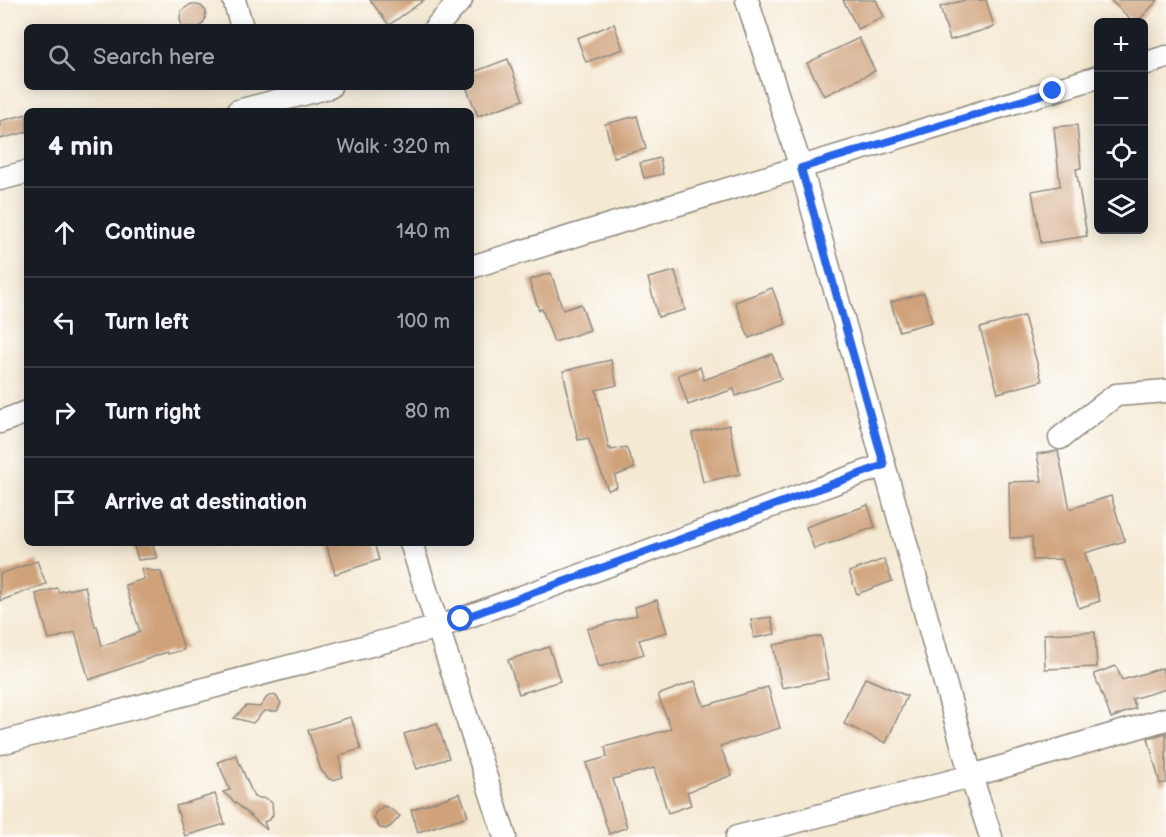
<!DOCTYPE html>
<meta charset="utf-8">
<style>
:root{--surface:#171b24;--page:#20242c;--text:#f1f3f6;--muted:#9ea1a6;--line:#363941}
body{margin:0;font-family:"Balsamiq Sans",sans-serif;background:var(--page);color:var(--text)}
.controls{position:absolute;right:18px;top:18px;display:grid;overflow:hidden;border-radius:9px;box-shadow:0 3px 15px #0003}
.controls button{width:54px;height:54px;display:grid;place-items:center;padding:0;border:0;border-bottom:2px solid var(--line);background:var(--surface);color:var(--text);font:30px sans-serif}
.stop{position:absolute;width:18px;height:18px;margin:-14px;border:4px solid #2563eb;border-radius:50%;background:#fff}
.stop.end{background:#2563eb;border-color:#fff;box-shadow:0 2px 6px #0008}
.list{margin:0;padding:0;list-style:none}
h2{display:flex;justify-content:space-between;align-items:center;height:78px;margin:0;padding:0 24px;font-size:26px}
h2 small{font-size:20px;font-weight:400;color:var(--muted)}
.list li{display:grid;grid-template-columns:39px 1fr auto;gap:18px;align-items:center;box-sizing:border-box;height:90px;padding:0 24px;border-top:2px solid var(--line)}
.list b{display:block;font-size:22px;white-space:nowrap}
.list em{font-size:20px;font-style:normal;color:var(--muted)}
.icon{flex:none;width:33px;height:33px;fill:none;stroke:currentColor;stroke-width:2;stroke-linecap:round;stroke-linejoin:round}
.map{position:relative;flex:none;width:1166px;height:837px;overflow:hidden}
.search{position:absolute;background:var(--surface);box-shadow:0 3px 15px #0003;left:24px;top:24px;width:450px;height:66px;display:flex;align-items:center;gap:15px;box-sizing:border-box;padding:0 21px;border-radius:9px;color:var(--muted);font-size:22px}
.panel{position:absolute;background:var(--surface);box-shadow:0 3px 15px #0003;left:24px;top:108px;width:450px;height:438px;border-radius:9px}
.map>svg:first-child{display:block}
.building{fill:#cfa27a}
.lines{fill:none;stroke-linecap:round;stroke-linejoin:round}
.minor-casing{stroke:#908a7f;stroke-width:25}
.minor{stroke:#fff;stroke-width:22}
.route{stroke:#2563eb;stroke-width:8}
</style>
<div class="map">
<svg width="1166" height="837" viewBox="0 0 1166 837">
<rect width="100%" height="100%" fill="#fff"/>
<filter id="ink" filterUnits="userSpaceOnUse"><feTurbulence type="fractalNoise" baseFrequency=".0167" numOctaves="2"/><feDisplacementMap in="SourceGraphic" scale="12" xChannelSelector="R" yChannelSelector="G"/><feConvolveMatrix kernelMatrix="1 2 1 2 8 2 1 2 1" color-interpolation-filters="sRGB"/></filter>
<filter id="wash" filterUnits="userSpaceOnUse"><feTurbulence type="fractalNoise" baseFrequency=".008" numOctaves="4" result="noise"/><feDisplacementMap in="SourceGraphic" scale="24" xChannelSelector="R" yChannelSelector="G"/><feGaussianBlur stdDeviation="1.35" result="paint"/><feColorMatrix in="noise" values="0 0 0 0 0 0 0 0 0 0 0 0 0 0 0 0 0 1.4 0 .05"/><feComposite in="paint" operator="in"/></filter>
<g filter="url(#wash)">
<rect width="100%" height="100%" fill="#f4e9d3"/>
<g id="blocks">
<g class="building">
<polygon points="370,0 424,0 389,25"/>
<polygon points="843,0 876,0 884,17 858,29"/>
<polygon points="965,0 986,0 994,27 950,40 940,7"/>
<polygon points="1110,0 1158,0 1137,22 1134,22"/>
<polygon points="191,4 201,6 206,11 205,20 200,27 182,27 180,19 181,11"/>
<polygon points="614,24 623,49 586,62 577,38"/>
<polygon points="859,38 875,71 824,96 807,63"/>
<polygon points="508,59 523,100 478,116 466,87 471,87 471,73"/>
<polygon points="27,114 27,132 0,139 0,121"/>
<polygon points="637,116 646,149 614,157 605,124"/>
<polygon points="1077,125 1081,168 1076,169 1087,236 1041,243 1032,191 1060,186 1054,127"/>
<polygon points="660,158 663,174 644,178 640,163"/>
<polygon points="675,271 685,310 658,317 648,278"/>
<polygon points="551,273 563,310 581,304 590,330 554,342 542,309 539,310 529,280"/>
<polygon points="772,288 786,324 749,338 735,302"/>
<polygon points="924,293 932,322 899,331 891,302"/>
<polygon points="1024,316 1042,381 998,393 980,328"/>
<polygon points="772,354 781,379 736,396 734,389 688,405 678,375 700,367 704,380"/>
<polygon points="611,360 617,385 596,390 609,449 611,448 611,450 626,447 635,468 615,476 617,487 608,490 588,438 578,440 563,371"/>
<polygon points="729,425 740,474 703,482 692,433"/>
<polygon points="1058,451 1070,509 1111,496 1125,541 1085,553 1100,601 1079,608 1062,559 1033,560 1032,537 1010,538 1009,482 1042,481 1037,454"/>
<polygon points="868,505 875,527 814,549 806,527"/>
<polygon points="133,543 152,543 157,558 138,560"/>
<polygon points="326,543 374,543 379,560 335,574"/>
<polygon points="884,559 892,581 857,594 849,572"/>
<polygon points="37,561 46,584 0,601 0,574"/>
<polygon points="141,569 161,572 184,650 168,654 167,652 89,680 75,632 49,640 36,594 57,588 59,592 85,586 95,627 97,626 102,646 140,632 125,585 144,579"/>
<polygon points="657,600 667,632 639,640 644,654 599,667 587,629 637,615 635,607"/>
<polygon points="771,617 775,634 754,638 751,620"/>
<polygon points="1095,632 1097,667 1045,669 1044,634"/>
<polygon points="821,636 829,679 782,688 773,645"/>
<polygon points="549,647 560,681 519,694 508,660"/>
<polygon points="1116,666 1122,680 1162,668 1166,680 1166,689 1132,699 1136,708 1111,718 1094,674"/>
<polygon points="865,678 907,696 886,743 844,724"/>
<polygon points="695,681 704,706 768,687 780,728 720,746 732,775 687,792 691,805 668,813 654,768 613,779 627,827 609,834 586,763 607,757 605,747 671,729 658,695"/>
<polygon points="272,695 276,696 281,703 277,711 264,711 253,723 234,718 246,706 260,707 267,697"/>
<polygon points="351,717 361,749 340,755 342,777 334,780 329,779 321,770 308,730"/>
<polygon points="437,723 449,758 417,769 404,734"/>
<polygon points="1166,733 1166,783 1160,784 1148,738"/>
<polygon points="236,755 254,797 267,799 272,803 273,815 269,820 264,822 267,830 223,792 230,790 218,762"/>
<polygon points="460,793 468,816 418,832 411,810"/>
<polygon points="215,794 225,824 185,836 176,806"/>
<polygon points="383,806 389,808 400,816 391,826 386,829 380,828 374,819 375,813"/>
</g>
</g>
</g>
<g filter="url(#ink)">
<use href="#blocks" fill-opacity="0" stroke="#908a7f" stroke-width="1.5"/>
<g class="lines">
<defs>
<g id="minor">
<polyline points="234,0 242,27"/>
<polyline points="747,0 801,168 971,776 991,837"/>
<polyline points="436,27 461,0"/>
<polyline points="1144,64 1166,57"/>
<polyline points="238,111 330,87"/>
<polyline points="0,179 27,172"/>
<polyline points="471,267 1098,77"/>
<polyline points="0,422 27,412"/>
<polyline points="1060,438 1116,395 1166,391"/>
<polyline points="411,543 505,837"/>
<polyline points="0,743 439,627 884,465"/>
<polyline points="737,837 971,776 1166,719"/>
</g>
</defs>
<use href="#minor" class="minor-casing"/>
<use href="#minor" class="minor"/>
</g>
</g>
<g class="lines" filter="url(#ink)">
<polyline class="route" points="461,619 884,465 801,168 1053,91"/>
</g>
</svg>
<div class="controls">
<button>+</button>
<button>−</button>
<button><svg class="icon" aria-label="locate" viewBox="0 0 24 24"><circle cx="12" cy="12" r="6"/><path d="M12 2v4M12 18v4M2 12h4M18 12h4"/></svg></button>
<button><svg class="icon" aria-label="layers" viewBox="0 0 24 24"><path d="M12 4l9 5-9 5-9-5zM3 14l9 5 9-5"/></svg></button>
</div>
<div class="stop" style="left:461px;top:619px"></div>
<div class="stop end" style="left:1053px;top:91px"></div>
<div class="search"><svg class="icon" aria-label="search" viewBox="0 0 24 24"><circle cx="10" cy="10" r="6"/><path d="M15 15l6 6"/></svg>Search here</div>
<section class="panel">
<h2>4 min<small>Walk · 320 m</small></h2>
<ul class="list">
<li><svg class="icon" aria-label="ahead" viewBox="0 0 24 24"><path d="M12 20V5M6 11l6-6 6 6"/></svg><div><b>Continue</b></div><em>140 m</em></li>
<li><svg class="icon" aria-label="left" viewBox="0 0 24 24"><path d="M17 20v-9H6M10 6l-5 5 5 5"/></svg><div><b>Turn left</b></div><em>100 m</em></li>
<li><svg class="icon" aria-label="right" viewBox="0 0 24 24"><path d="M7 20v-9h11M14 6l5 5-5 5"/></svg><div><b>Turn right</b></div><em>80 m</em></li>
<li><svg class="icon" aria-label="arrive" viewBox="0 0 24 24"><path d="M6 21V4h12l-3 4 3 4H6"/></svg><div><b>Arrive at destination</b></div></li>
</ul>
</section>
</div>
